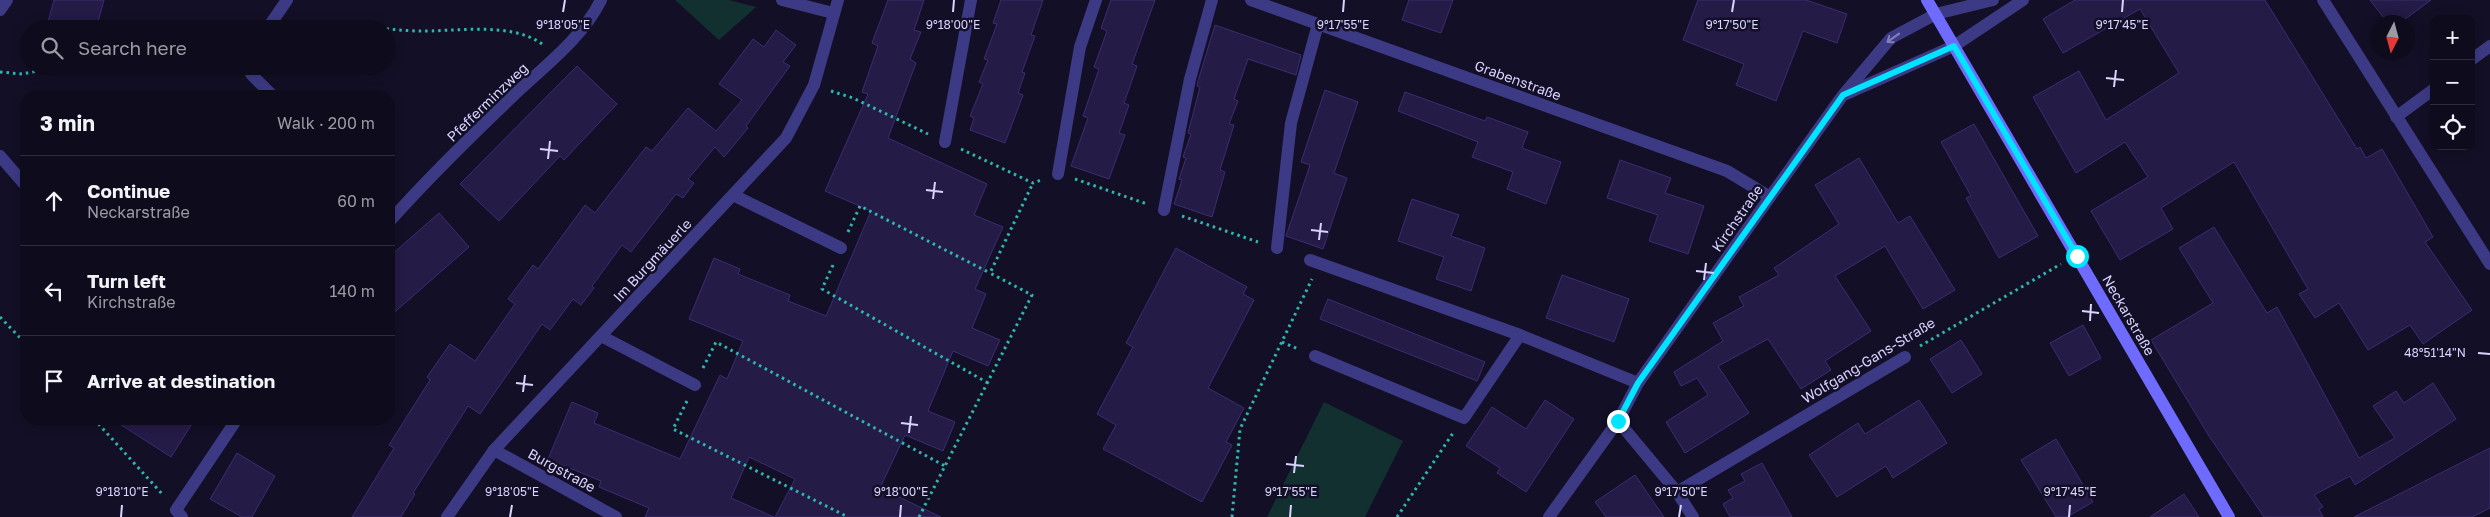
<!DOCTYPE html>
<meta charset="utf-8">
<style>
:root{--surface:#0e0b1c;--page:#171425;--text:#f1f3f6;--muted:#9b9ba3;--line:#2e2b3b}
body{margin:0;font-family:"Golos Text",sans-serif;background:var(--page);color:var(--text)}
.controls{position:absolute;right:15px;top:15px;display:grid;overflow:hidden;border-radius:10px;box-shadow:0 2px 12px #0003}
.controls button{width:45px;height:45px;display:grid;place-items:center;padding:0;border:0;border-bottom:1px solid var(--line);background:var(--surface);color:var(--text);font:25px sans-serif}
.compass{position:absolute;left:2370px;top:15px;width:45px;height:45px;border-radius:50%;background:var(--surface);box-shadow:0 2px 12px #0003;rotate:186deg}
.stop{position:absolute;width:15px;height:15px;margin:-11px;border:4px solid #00e5ff;border-radius:50%;background:#fff}
.stop.end{background:#00e5ff;border-color:#fff;box-shadow:0 1px 5px #0008}
.list{margin:0;padding:0;list-style:none}
h2{display:flex;justify-content:space-between;align-items:center;height:65px;margin:0;padding:0 20px;font-size:21px}
h2 small{font-size:16px;font-weight:400;color:var(--muted)}
.list li{display:grid;grid-template-columns:32px 1fr auto;gap:15px;align-items:center;box-sizing:border-box;height:90px;padding:0 20px;border-top:1px solid var(--line)}
.list b{display:block;font-size:19px;white-space:nowrap}
.list p{margin:0;font-size:16px;white-space:nowrap;color:var(--muted)}
.list em{font-size:16px;font-style:normal;color:var(--muted)}
.icon{flex:none;width:28px;height:28px;fill:none;stroke:currentColor;stroke-width:2;stroke-linecap:round;stroke-linejoin:round}
.map{position:relative;flex:none;width:2490px;height:517px;overflow:hidden}
.search{position:absolute;background:var(--surface);box-shadow:0 2px 12px #0003;left:20px;top:20px;width:375px;height:55px;display:flex;align-items:center;gap:12px;box-sizing:border-box;padding:0 18px;border-radius:28px;color:var(--muted);font-size:19px}
.panel{position:absolute;background:var(--surface);box-shadow:0 2px 12px #0003;left:20px;top:90px;width:375px;height:335px;border-radius:20px}
.map>svg:first-child{display:block}
.green{fill:#12302f}
.building{fill:#241b47;stroke:#3b2d73}
.lines{fill:none;stroke-linecap:round;stroke-linejoin:round}
.path{stroke:#2fb8b0;stroke-width:3;stroke-dasharray:2.5 4;stroke-linecap:butt}
.lane{stroke:#3d3a85;stroke-width:12}
.street{stroke:#3d3a85;stroke-width:12}
.secondary{stroke:#6f6bff;stroke-width:12}
.oneway{stroke:#837fbc}
.route{stroke:#00e5ff;stroke-width:6}
.ticks{fill:none;stroke:#d9d4ff;stroke-width:2}
.labels{text-anchor:middle;dominant-baseline:central;stroke-width:5;stroke-linejoin:round;paint-order:stroke}
.street-label{font-size:14px;fill:#d9d4ff;stroke:#130f26}
.ticks-label{font-size:12px;text-anchor:middle;fill:#d9d4ff;stroke:#130f26;stroke-width:5;stroke-linejoin:round;paint-order:stroke}
</style>
<div class="map">
<svg width="2490" height="517" viewBox="0 0 2490 517">
<rect width="100%" height="100%" fill="#130f26"/>
<g class="green">
<polygon points="675,0 729,0 756,7 719,40"/>
<polygon points="1324,402 1403,441 1365,517 1267,517"/>
</g>
<g class="building">
<polygon points="54,0 104,0 96,29 46,29"/>
<polygon points="888,0 924,0 914,30 921,32 910,59 916,63 888,138 987,184 974,215 1003,227 975,289 986,294 972,328 1000,340 988,366 953,351 928,411 955,422 943,451 905,435 880,488 941,517 775,517 795,479 749,457 731,498 774,517 645,517 649,508 599,487 601,481 548,459 572,402 598,413 594,423 680,459 720,375 727,379 743,341 689,319 714,258 740,269 738,274 790,295 788,301 826,316 871,211 825,191 868,94 862,92 878,46 872,43"/>
<polygon points="1001,0 1043,0 1031,35 1035,36 1022,72 1025,73 1018,93 1023,95 1005,143 970,130 974,118 970,116 983,84 979,82 988,60 984,59 997,24 993,23"/>
<polygon points="1111,0 1155,0 1132,64 1137,66 1124,103 1129,105 1119,133 1125,135 1109,179 1071,166 1088,118 1083,116 1099,69 1094,67 1107,31 1101,28"/>
<polygon points="1409,0 1453,0 1441,33 1402,20"/>
<polygon points="1698,0 1806,0 1847,14 1837,43 1803,31 1776,101 1736,85 1744,64 1683,40"/>
<polygon points="2075,0 2265,0 2357,149 2360,147 2366,158 2382,149 2433,237 2425,242 2472,310 2423,344 2410,325 2368,350 2339,303 2315,318 2299,294 2308,289 2234,162 2161,208 2173,229 2120,260 2091,211 2148,177 2125,142 2076,173 2033,97 2079,71 2106,120 2179,73 2140,9 2063,53 2043,19"/>
<polygon points="2370,0 2431,0 2401,22 2387,22"/>
<polygon points="1215,25 1301,55 1296,75 1248,59 1234,99 1238,101 1229,124 1234,125 1220,170 1225,172 1212,217 1174,204 1182,180 1179,179 1186,158 1183,157 1191,134 1188,133 1200,87 1197,86 1198,81"/>
<polygon points="776,30 796,45 783,62 790,66 746,126 748,128 724,157 715,147 688,179 694,183 683,198 676,194 631,252 622,245 592,286 594,288 581,305 573,299 550,330 542,324 480,414 468,406 413,493 415,494 401,517 352,517 394,448 389,445 430,380 427,377 450,344 475,361 515,304 508,299 533,265 538,269 585,205 595,213 646,147 652,151 688,108 716,131 742,100 719,84 753,39 764,47"/>
<polygon points="577,66 617,104 564,160 560,156 499,221 460,184"/>
<polygon points="1325,90 1358,102 1334,173 1347,178 1323,249 1286,236 1310,165 1301,162"/>
<polygon points="1405,92 1485,121 1487,117 1528,132 1522,148 1561,162 1546,204 1507,189 1513,172 1472,157 1478,142 1398,111"/>
<polygon points="1974,124 2038,236 1999,258 1966,198 1971,196 1941,142"/>
<polygon points="1859,158 1898,223 1910,216 1955,290 1923,309 1885,246 1835,276 1871,331 1825,361 1831,370 1801,389 1768,339 1718,366 1749,413 1685,453 1666,422 1708,395 1697,378 1681,386 1674,372 1723,341 1713,323 1744,306 1739,297 1779,275 1774,268 1839,224 1815,185"/>
<polygon points="1620,160 1671,178 1665,193 1704,206 1688,254 1649,241 1658,215 1607,198"/>
<polygon points="1412,199 1459,215 1451,236 1485,248 1471,291 1436,279 1444,257 1398,241"/>
<polygon points="439,213 469,247 389,317 389,257"/>
<polygon points="2214,227 2267,313 2277,307 2359,458 2395,438 2373,406 2396,391 2404,403 2433,383 2456,419 2355,485 2350,476 2314,495 2323,507 2319,509 2323,517 2264,517 2209,436 2151,340 2213,303 2179,248"/>
<polygon points="1176,248 1247,287 1243,294 1254,300 1208,388 1244,408 1226,442 1232,445 1202,502 1103,449 1116,425 1097,414 1133,347 1126,343"/>
<polygon points="1562,275 1629,299 1614,342 1546,318"/>
<polygon points="1328,299 1485,362 1477,381 1320,319"/>
<polygon points="2083,325 2101,358 2069,376 2050,343"/>
<polygon points="1961,340 1982,374 1952,393 1930,359"/>
<polygon points="1545,400 1574,419 1526,492 1497,473 1500,468 1466,446 1492,407 1526,429"/>
<polygon points="1919,400 1947,443 1893,478 1886,466 1837,497 1809,455 1858,423 1865,434"/>
<polygon points="112,419 195,419 171,457"/>
<polygon points="2056,439 2093,502 2067,517 2056,517 2021,460"/>
<polygon points="2490,448 2490,508 2472,517 2354,517"/>
<polygon points="237,453 275,476 252,517 242,517 210,499"/>
<polygon points="1762,463 1792,517 1730,517 1723,504 1733,498 1728,490 1745,481 1741,474"/>
<polygon points="1635,475 1664,517 1606,517 1595,502"/>
<polygon points="2184,494 2199,517 2150,517"/>
</g>
<g class="lines">
<g class="path">
<path d="M 328,29 C 358,24 387,30 417,31 C 454,32 510,21 542,44"/>
<polyline points="0,72 22,74 63,66"/>
<polyline points="831,91 853,98 928,134"/>
<polyline points="961,149 1033,183 1041,180"/>
<polyline points="1075,179 1147,204"/>
<polyline points="1182,216 1258,242"/>
<polyline points="848,232 860,206 990,273"/>
<polyline points="833,265 822,289 988,383"/>
<polyline points="0,317 26,344"/>
<polyline points="1282,342 1298,349"/>
<polyline points="1920,346 2061,264"/>
<polyline points="703,368 716,342 945,466"/>
<polyline points="687,401 673,429 848,517"/>
<polyline points="94,419 164,496"/>
<polyline points="919,517 1032,295 990,273 1033,183"/>
<polyline points="1232,517 1240,429 1312,279"/>
<polyline points="1397,517 1453,433"/>
</g>
<g class="lane">
<polyline points="945,142 971,0"/>
<polyline points="1058,174 1080,47 1096,0"/>
<polyline points="733,195 841,248"/>
<polyline points="1164,210 1190,79 1212,0"/>
<polyline points="1277,248 1291,123 1318,24"/>
<polyline points="601,336 695,385"/>
<polyline points="1315,356 1464,418 1520,335"/>
</g>
<g class="street">
<polyline points="782,0 833,13"/>
<polyline points="1251,0 1727,171 1770,197"/>
<polyline points="2323,0 2490,264"/>
<polyline points="0,10 7,0"/>
<polyline points="267,29 287,0"/>
<polyline points="2471,60 2490,46"/>
<polyline points="252,66 251,74 273,96"/>
<polyline points="1846,94 1954,46 2023,0"/>
<polyline points="2396,117 2434,89"/>
<polyline points="0,156 26,186"/>
<path d="M 389,222 C 427,179 470,137 512,97 C 543,67 581,40 601,0"/>
<polyline points="1310,260 1520,335 1638,383"/>
<polyline points="1618,421 1677,492 1693,517"/>
<polyline points="494,450 616,517"/>
<polyline points="1677,492 1905,357"/>
<polyline points="182,517 176,510 237,419"/>
<polyline points="447,517 494,450 786,138 814,85 838,0"/>
<polyline points="1549,517 1618,421 1638,383 1770,197 1843,95 1891,38 1936,14 1993,0"/>
</g>
<polyline class="secondary" points="1927,0 2229,517"/>
</g>
<defs><path id="oneway-shaft" d="M-6 0H5M1.5-3L5.5 0L1.5 3" fill="none" stroke-width="1.6" stroke-linecap="round" stroke-linejoin="round" transform="scale(1.25)"/></defs>
<use class="oneway" href="#oneway-shaft" transform="translate(1893 38) rotate(144)"/>
<g class="lines">
<polyline class="route" points="1618,421 1638,383 1843,95 1954,46 2077,256"/>
</g>
<path class="ticks" d="M 563,12 L 565,0M 953,12 L 954,0M 1343,12 L 1344,0M 1732,12 L 1734,0M 2122,12 L 2123,0M 2106,78 L 2124,80M 2114,87 L 2116,70M 540,149 L 558,151M 548,159 L 550,141M 926,190 L 943,192M 933,199 L 935,182M 1311,230 L 1328,232M 1319,240 L 1321,223M 1696,271 L 1714,273M 1704,280 L 1706,263M 2082,311 L 2099,313M 2090,321 L 2091,304M 2478,353 L 2490,354M 516,383 L 533,385M 523,392 L 525,375M 901,423 L 918,425M 909,433 L 911,416M 1286,464 L 1304,466M 1294,473 L 1296,456M 121,517 L 122,505M 510,517 L 512,505M 900,517 L 901,505M 1290,517 L 1291,505M 1679,517 L 1681,505M 2069,517 L 2070,505"/>
<g class="labels">
<g class="street-label">
<text transform="translate(1518 80) rotate(20)">Grabenstraße</text>
<text transform="translate(487 102) rotate(-44)">Pfefferminzweg</text>
<text transform="translate(1737 218) rotate(-55)">Kirchstraße</text>
<text transform="translate(652 260) rotate(-47)">Im Burgmäuerle</text>
<text transform="translate(2129 315) rotate(60)">Neckarstraße</text>
<text transform="translate(1868 360) rotate(-31)">Wolfgang-Gans-Straße</text>
<text transform="translate(562 470) rotate(29)">Burgstraße</text>
</g>
</g>
<g class="ticks-label">
<text x="563" y="29">9°18'05"E</text>
<text x="953" y="29">9°18'00"E</text>
<text x="1343" y="29">9°17'55"E</text>
<text x="1732" y="29">9°17'50"E</text>
<text x="2122" y="29">9°17'45"E</text>
<text x="2435" y="357">48°51'14"N</text>
<text x="122" y="496">9°18'10"E</text>
<text x="512" y="496">9°18'05"E</text>
<text x="901" y="496">9°18'00"E</text>
<text x="1291" y="496">9°17'55"E</text>
<text x="1681" y="496">9°17'50"E</text>
<text x="2070" y="496">9°17'45"E</text>
</g>
</svg>
<div class="controls">
<button>+</button>
<button>−</button>
<button><svg class="icon" aria-label="locate" viewBox="0 0 24 24"><circle cx="12" cy="12" r="6"/><path d="M12 2v4M12 18v4M2 12h4M18 12h4"/></svg></button>
</div>
<svg class="compass" viewBox="-18 -18 36 36"><path d="M0-13l5 13h-10z" fill="#e53935"/><path d="M0 13l5-13h-10z" fill="#9b9ba3"/></svg>
<div class="stop" style="left:2077px;top:256px"></div>
<div class="stop end" style="left:1618px;top:421px"></div>
<div class="search"><svg class="icon" aria-label="search" viewBox="0 0 24 24"><circle cx="10" cy="10" r="6"/><path d="M15 15l6 6"/></svg>Search here</div>
<section class="panel">
<h2>3 min<small>Walk · 200 m</small></h2>
<ul class="list">
<li><svg class="icon" aria-label="ahead" viewBox="0 0 24 24"><path d="M12 20V5M6 11l6-6 6 6"/></svg><div><b>Continue</b><p>Neckarstraße</p></div><em>60 m</em></li>
<li><svg class="icon" aria-label="left" viewBox="0 0 24 24"><path d="M17 20v-9H6M10 6l-5 5 5 5"/></svg><div><b>Turn left</b><p>Kirchstraße</p></div><em>140 m</em></li>
<li><svg class="icon" aria-label="arrive" viewBox="0 0 24 24"><path d="M6 21V4h12l-3 4 3 4H6"/></svg><div><b>Arrive at destination</b></div></li>
</ul>
</section>
</div>
